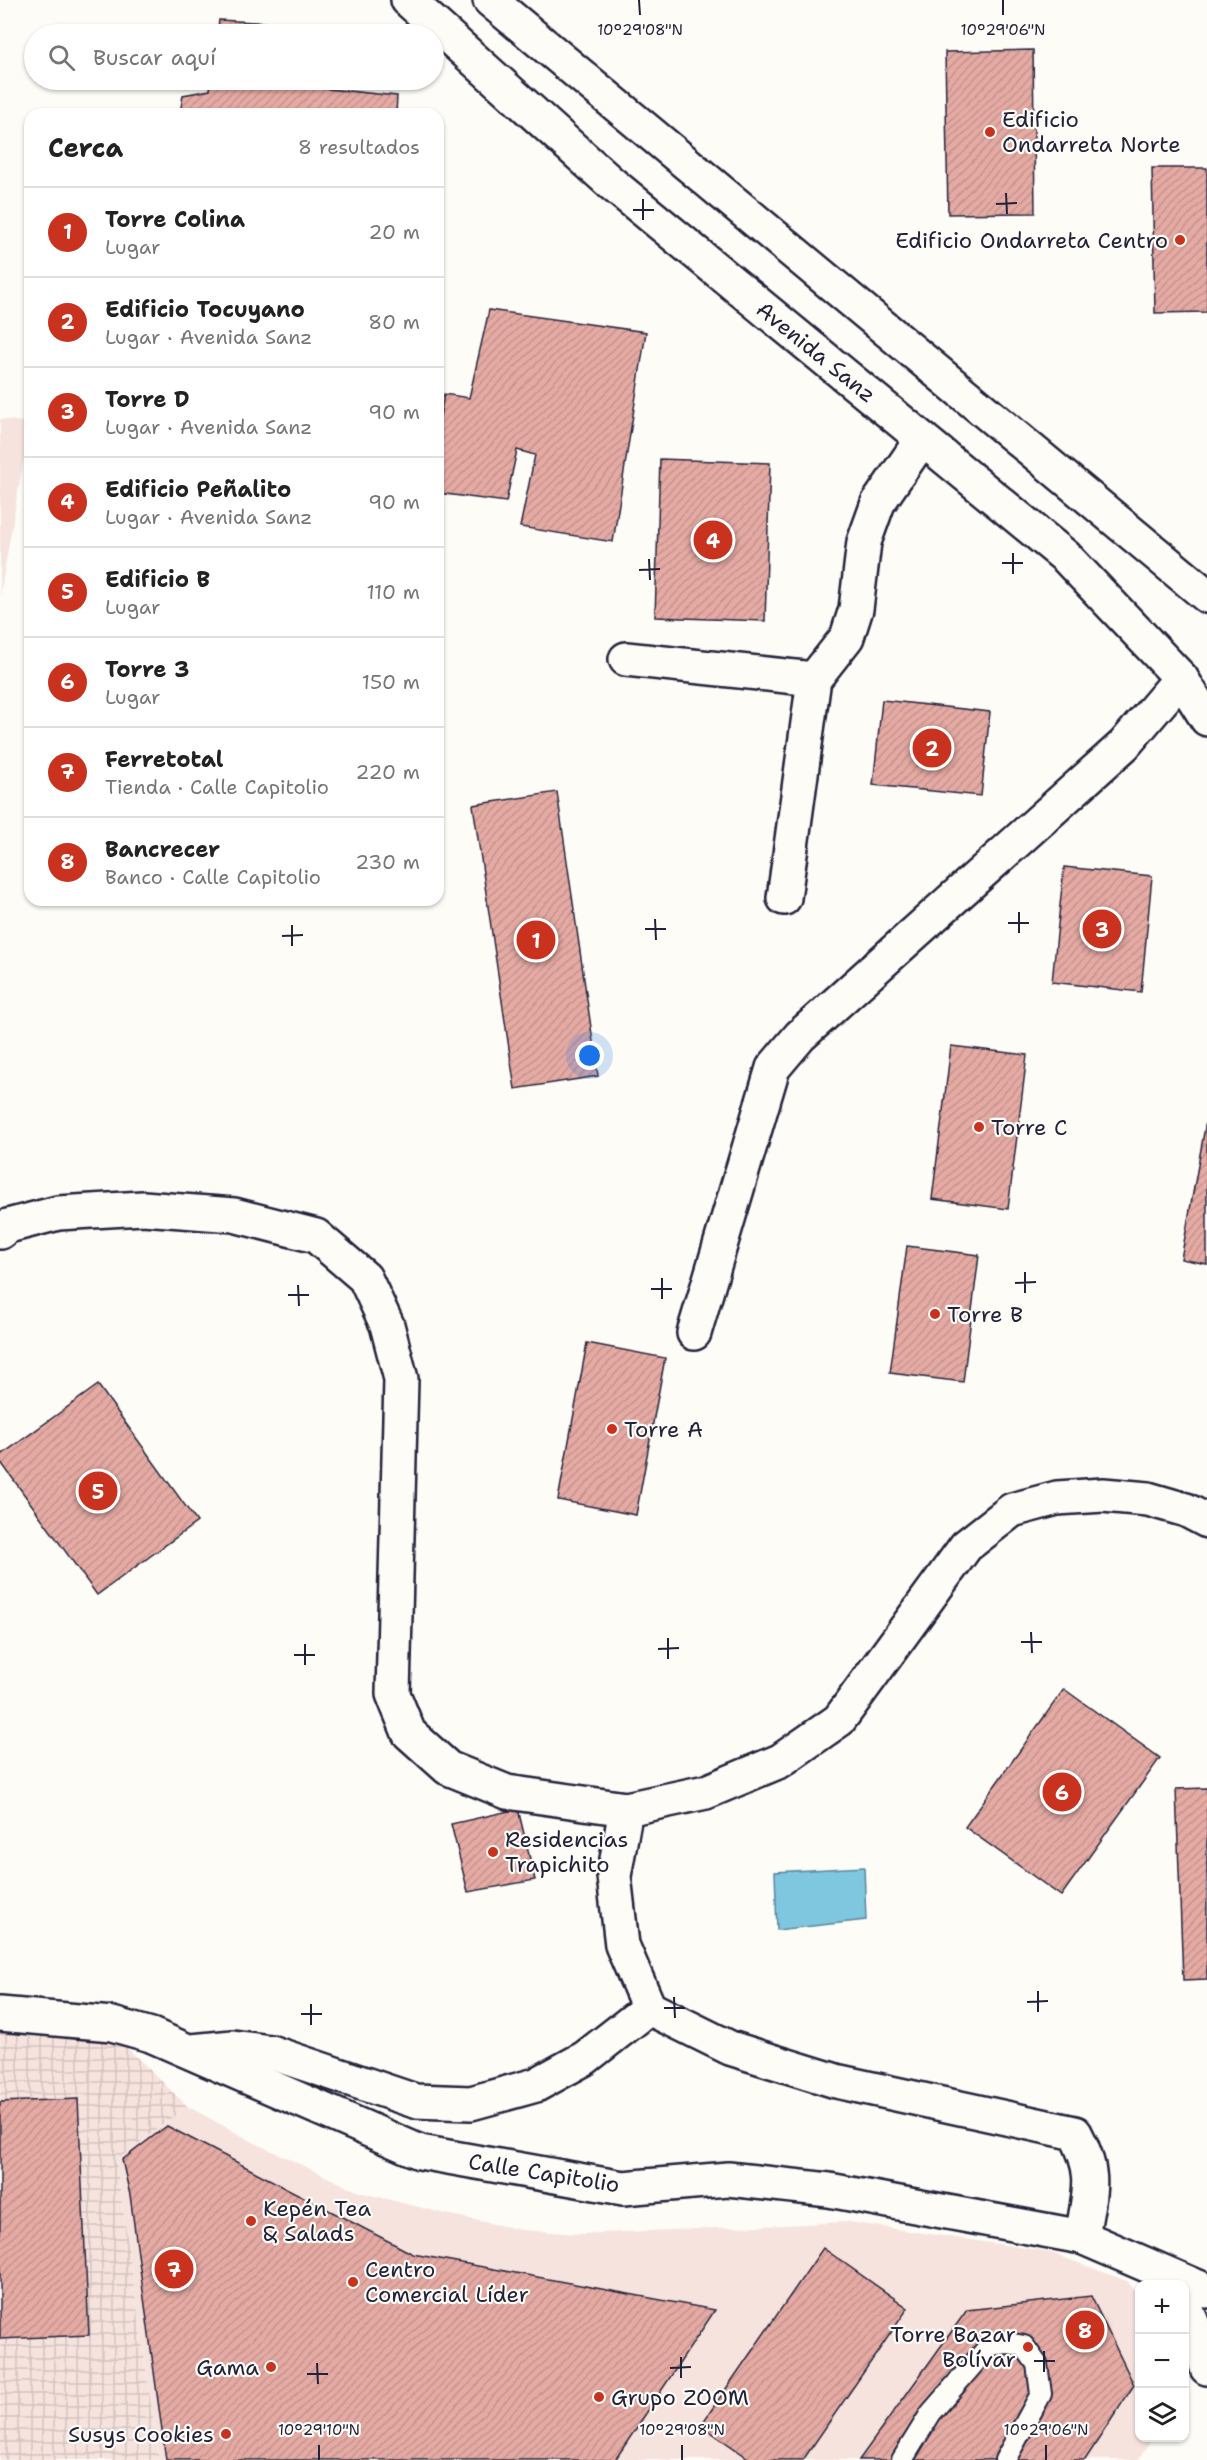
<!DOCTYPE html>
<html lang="es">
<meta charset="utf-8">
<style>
:root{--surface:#fff;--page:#f2f2f2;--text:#222;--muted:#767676;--line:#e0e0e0;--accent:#c8321e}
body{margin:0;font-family:"Shantell Sans",sans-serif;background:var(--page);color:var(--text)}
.controls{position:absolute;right:18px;bottom:18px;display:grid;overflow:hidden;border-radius:12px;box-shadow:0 2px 4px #0004}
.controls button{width:54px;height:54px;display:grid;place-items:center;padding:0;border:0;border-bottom:2px solid var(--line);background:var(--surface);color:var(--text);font:30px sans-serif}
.you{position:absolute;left:590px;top:1056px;width:21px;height:21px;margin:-15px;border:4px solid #fff;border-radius:50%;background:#1a73e8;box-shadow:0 0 0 9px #1a73e833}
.badge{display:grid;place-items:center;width:39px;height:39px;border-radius:50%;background:var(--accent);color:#fff;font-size:20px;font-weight:700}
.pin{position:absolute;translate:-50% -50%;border:3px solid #fff;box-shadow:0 2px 6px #0006}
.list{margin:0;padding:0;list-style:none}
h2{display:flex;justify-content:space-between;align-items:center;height:78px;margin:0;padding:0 24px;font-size:26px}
h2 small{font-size:20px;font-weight:400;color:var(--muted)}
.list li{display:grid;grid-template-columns:39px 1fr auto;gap:18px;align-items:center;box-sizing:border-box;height:90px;padding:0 24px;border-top:2px solid var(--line)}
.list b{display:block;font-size:22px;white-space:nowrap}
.list p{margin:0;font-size:20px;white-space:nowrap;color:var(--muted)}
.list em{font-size:20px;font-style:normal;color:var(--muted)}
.icon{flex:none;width:33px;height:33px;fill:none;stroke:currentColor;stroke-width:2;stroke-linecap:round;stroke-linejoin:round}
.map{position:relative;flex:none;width:1207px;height:2460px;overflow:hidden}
.search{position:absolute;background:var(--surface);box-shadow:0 2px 4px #0004;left:24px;top:24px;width:420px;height:66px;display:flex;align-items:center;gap:15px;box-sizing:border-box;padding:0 21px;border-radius:33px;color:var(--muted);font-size:22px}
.panel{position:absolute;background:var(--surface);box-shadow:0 2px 4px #0004;left:24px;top:108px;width:420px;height:798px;border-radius:18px}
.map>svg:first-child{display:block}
.built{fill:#f6e3de}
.industrial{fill:url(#industrial-grid)}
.water{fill:#7ec7df;stroke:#59859d;stroke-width:1.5}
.building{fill:url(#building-hatch);stroke:#22223b;stroke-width:1.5}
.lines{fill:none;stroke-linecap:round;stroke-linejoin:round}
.lane-casing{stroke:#22223b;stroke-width:24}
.street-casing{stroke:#22223b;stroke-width:38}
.secondary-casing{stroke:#22223b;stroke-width:38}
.lane{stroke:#fdfcf7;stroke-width:20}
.street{stroke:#fdfcf7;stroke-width:33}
.secondary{stroke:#fdfcf7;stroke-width:33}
.ticks{fill:none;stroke:#22223b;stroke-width:2}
.poi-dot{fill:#c8321e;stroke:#fdfcf7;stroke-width:2}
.labels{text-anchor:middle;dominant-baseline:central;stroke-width:4.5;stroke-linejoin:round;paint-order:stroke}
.poi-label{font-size:22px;fill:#22223b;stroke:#fdfcf7;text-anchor:start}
.street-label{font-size:22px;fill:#22223b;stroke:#fdfcf7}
.ticks-label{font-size:15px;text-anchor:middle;fill:#22223b;stroke:#fdfcf7;stroke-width:4.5;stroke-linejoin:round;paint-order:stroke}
</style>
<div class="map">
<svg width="1207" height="2460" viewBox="0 0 1207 2460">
<defs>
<pattern id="industrial-grid" width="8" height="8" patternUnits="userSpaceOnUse" patternTransform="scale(1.5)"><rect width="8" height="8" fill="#f6e3de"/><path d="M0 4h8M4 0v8" fill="none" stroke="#d3c2bf"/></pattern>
<pattern id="building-hatch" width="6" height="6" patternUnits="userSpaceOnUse" patternTransform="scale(1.5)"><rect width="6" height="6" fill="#e5aaa3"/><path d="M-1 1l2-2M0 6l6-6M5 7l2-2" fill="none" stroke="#c4928d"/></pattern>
</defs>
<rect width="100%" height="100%" fill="#fdfcf7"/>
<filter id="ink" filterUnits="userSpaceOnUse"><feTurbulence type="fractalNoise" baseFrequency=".0167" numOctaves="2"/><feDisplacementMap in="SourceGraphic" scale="12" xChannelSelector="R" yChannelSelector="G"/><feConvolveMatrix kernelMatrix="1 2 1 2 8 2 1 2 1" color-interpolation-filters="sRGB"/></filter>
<g filter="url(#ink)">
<g class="built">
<polygon points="0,419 30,423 0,595"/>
<polygon points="187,2106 255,2143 359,2192 446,2214 522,2230 579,2234 848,2222 1046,2251 1127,2281 1139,2295 1140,2438 1153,2438 1138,2460 159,2460 116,2161"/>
</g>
<polygon class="industrial" points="0,2026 120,2041 187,2106 116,2161 159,2460 0,2460"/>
<polygon class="water" points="864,1867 866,1920 777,1930 775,1872"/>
<g class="building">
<polygon points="219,20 288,24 286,34 217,34"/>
<polygon points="1033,50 1035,213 948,214 945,52"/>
<polygon points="211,80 280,80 279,84 397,96 396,114 180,114 183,95 210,90"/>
<polygon points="1152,168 1207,168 1207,312 1155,313"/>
<polygon points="489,310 646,332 613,542 520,527 535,455 517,450 506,502 438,493 438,427 444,394 469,398"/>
<polygon points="660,459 770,463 765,621 655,617"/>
<polygon points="882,700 990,712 981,796 873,785"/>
<polygon points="557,792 598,1076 515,1089 473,805"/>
<polygon points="1064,867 1152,876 1141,992 1052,982"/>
<polygon points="951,1046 1027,1055 1008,1209 932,1199"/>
<polygon points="1207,1116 1207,1264 1181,1259"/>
<polygon points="907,1246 979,1255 963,1382 890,1373"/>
<polygon points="587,1343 665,1358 636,1515 558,1500"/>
<polygon points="98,1385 197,1522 97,1595 0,1461 0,1456"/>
<polygon points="1064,1689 1160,1758 1061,1896 965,1827"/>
<polygon points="1207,1788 1207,1979 1183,1980 1176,1789"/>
<polygon points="518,1809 535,1880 468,1892 451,1824"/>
<polygon points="78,2099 89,2335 0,2339 0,2102"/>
<polygon points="167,2126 413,2254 715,2310 615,2460 166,2460 130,2195 122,2160"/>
<polygon points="823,2248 908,2308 803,2460 751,2460 701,2425"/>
<polygon points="1091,2296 1134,2385 1085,2460 859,2460 967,2310"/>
</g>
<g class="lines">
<defs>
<polyline id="lane" points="902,2460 931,2413 990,2345 1008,2343 1024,2346 1037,2364 1041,2394 1005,2460"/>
<g id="street">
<polyline points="626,659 814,679"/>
<polyline points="784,898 814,679 847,637 856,609 864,542 878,503 922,439"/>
<polyline points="0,1232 8,1226 58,1213 143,1208 234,1215 316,1236 365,1278 387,1325 401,1379 393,1694 409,1733 448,1768 507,1792 626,1809 706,1792 780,1761 839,1720 966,1546 1012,1510 1057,1498 1103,1495 1148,1499 1186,1510 1207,1521"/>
<polyline points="694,1333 773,1068 800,1036 1124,745 1181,678"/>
<polyline points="626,1809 614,1876 622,1945 649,2008"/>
<polyline points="0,2014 112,2024 151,2035 420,2152 623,2188 728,2179 829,2190 1082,2237 1207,2291"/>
<path d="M 192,2051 L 233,2047 L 270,2052 L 415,2101 L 471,2103 L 536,2085 L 585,2058 L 649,2008 L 730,2048 L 836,2081 L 1075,2133 C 1098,2175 1089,2192 1082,2237"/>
<polyline points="1184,2303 1199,2340 1207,2368"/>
</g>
<g id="secondary">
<polyline points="408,0 611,183 1066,557 1181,678 1207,719"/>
<polyline points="490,0 1207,596"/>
</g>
</defs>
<use href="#lane" class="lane-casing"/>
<use href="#street" class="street-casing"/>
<use href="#secondary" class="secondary-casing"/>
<use href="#lane" class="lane"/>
<use href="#street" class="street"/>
<use href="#secondary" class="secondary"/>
</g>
</g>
<path class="ticks" d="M 639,0 L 640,15M 1003,0 L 1003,15M 1006,193 L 1007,214M 643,199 L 643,220M 996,204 L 1017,203M 633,210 L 654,210M 1013,553 L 1013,574M 649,559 L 650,580M 1002,563 L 1023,563M 639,570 L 660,569M 1019,912 L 1019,933M 655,919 L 656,940M 1008,923 L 1029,923M 292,925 L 292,946M 645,929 L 666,929M 282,936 L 303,935M 1025,1272 L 1025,1293M 662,1278 L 662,1299M 1015,1283 L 1036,1282M 298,1285 L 299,1306M 651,1289 L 672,1289M 288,1295 L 309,1295M 1031,1632 L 1032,1653M 668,1638 L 668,1659M 1021,1642 L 1042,1642M 305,1644 L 305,1665M 658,1649 L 679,1648M 294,1655 L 315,1655M 1038,1991 L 1038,2012M 674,1997 L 675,2018M 1027,2002 L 1048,2001M 311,2004 L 311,2025M 664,2008 L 685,2008M 301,2014 L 322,2014M 1044,2351 L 1044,2372M 681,2357 L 681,2378M 1034,2361 L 1055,2361M 317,2363 L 318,2384M 670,2368 L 691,2367M 307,2374 L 328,2374M 319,2445 L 319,2460M 682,2445 L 682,2460M 1046,2445 L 1046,2460"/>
<g class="poi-dot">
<circle cx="990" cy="132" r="6"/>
<circle cx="1180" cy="240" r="6"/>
<circle cx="979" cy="1127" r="6"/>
<circle cx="935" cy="1314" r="6"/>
<circle cx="612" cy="1429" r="6"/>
<circle cx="493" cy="1852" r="6"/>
<circle cx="251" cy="2221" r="6"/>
<circle cx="353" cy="2282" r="6"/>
<circle cx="1028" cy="2347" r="6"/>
<circle cx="271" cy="2367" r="6"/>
<circle cx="599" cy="2397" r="6"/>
<circle cx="226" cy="2434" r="6"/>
</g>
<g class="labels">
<g class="poi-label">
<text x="1002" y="119">Edificio<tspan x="1002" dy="25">Ondarreta Norte</tspan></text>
<text x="1168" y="240" text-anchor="end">Edificio Ondarreta Centro</text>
<text x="991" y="1127">Torre C</text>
<text x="947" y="1314">Torre B</text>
<text x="624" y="1429">Torre A</text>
<text x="505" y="1839">Residencias<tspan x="505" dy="25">Trapichito</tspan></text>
<text x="263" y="2208">Kepén Tea<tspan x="263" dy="25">&amp; Salads</tspan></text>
<text x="365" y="2269">Centro<tspan x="365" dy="25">Comercial Líder</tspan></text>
<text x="1016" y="2334" text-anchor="end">Torre Bazar<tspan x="1016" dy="25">Bolívar</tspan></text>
<text x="259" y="2367" text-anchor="end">Gama</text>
<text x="611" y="2397">Grupo ZOOM</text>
<text x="214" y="2434" text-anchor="end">Susys Cookies</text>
</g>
<g class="street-label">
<text transform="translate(816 352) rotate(39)">Avenida Sanz</text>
<text transform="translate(544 2173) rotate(9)">Calle Capitolio</text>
</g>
</g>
<g class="ticks-label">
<text x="640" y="35">10°29'08"N</text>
<text x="1003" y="35">10°29'06"N</text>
<text x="319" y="2435">10°29'10"N</text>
<text x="682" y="2435">10°29'08"N</text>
<text x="1046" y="2435">10°29'06"N</text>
</g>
</svg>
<div class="controls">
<button>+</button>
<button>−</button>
<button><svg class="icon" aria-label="layers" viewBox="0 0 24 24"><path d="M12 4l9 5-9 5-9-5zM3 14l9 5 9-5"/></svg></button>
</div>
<div class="you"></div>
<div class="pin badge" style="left:536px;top:940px">1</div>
<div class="pin badge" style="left:932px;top:748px">2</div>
<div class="pin badge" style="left:1102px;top:929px">3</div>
<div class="pin badge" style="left:713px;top:540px">4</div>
<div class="pin badge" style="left:98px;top:1491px">5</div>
<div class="pin badge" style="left:1062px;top:1792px">6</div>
<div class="pin badge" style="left:174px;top:2269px">7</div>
<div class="pin badge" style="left:1085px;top:2330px">8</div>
<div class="search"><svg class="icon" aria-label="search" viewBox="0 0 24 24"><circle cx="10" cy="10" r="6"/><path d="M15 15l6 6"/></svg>Buscar aquí</div>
<section class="panel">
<h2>Cerca<small>8 resultados</small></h2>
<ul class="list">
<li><span class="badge">1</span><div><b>Torre Colina</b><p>Lugar</p></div><em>20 m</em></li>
<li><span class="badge">2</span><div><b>Edificio Tocuyano</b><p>Lugar · Avenida Sanz</p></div><em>80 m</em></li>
<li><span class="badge">3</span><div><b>Torre D</b><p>Lugar · Avenida Sanz</p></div><em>90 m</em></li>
<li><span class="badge">4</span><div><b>Edificio Peñalito</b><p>Lugar · Avenida Sanz</p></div><em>90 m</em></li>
<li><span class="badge">5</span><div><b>Edificio B</b><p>Lugar</p></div><em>110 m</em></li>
<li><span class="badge">6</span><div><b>Torre 3</b><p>Lugar</p></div><em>150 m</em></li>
<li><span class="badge">7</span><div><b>Ferretotal</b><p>Tienda · Calle Capitolio</p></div><em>220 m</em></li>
<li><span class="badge">8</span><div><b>Bancrecer</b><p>Banco · Calle Capitolio</p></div><em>230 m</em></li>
</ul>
</section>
</div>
